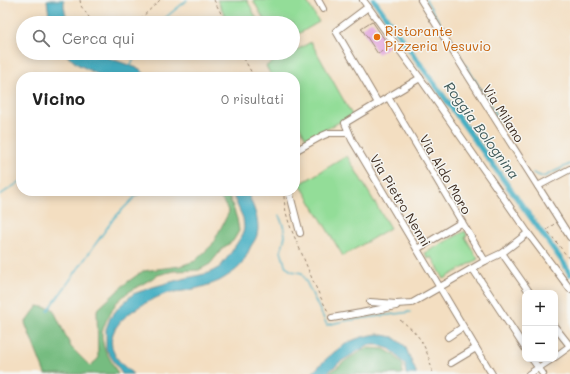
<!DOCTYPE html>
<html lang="it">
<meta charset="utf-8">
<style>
:root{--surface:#fff;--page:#f2f2f2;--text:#222;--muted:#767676;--line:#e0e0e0}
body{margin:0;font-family:Mali,sans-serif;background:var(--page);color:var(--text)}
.controls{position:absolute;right:12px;bottom:12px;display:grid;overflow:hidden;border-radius:8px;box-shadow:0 2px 10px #0003}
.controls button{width:36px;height:36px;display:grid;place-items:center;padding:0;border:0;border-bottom:1px solid var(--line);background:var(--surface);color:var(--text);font:20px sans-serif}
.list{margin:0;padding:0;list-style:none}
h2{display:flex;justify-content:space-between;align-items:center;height:52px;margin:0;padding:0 16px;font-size:17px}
h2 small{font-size:13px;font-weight:400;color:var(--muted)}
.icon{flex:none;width:22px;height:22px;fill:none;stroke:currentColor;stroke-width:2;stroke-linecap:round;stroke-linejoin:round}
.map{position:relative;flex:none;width:570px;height:374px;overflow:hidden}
.search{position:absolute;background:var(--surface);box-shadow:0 2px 10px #0003;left:16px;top:16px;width:284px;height:44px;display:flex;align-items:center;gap:10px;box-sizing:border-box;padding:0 14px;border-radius:22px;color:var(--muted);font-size:15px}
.panel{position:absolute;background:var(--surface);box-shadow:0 2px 10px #0003;left:16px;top:72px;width:284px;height:124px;border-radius:16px}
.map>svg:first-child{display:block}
.green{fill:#93dd98;stroke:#67845b}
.forest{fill:#76bc80;stroke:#58734f}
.water{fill:#44afc3;stroke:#406c70}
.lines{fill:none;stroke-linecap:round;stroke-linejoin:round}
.stream{stroke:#44afc3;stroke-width:1.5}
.canal{stroke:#44afc3;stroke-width:5.5}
.building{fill:#e1a2dc}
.minor-casing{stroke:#978470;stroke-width:8}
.path{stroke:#978470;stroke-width:1;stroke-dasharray:3 3;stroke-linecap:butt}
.minor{stroke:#fff;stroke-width:6}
.food-dot{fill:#e8710a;stroke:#f6f6f2;stroke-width:1.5}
.labels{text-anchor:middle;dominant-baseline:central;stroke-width:3;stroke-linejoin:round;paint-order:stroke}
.food-label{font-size:13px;fill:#c56008;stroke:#f6f6f2;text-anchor:start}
.street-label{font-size:13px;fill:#3b2a1e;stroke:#f6f6f2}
.water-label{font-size:14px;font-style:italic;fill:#3e5958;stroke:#f6f6f2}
</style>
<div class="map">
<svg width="570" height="374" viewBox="0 0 570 374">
<rect width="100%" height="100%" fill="#f6f6f2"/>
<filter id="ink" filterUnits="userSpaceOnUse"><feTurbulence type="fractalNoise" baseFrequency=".025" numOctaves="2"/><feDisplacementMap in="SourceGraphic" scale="8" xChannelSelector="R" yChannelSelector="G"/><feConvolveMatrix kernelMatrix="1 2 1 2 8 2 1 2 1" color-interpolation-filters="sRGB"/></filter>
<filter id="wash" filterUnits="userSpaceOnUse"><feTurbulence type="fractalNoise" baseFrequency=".012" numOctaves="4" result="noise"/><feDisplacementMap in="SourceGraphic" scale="16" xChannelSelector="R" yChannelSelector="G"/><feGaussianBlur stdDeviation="0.9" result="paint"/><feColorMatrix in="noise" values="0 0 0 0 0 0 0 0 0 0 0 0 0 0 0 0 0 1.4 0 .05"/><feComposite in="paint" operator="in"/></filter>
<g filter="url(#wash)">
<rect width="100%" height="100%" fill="#f3dec1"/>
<g class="green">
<polygon points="217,0 247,0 259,23 229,23"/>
<polygon points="253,0 306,0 319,22 293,37 293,23 266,23"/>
<polygon points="311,42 352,115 307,140 295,118 295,77 272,77 266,66 290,53 293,53 293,52"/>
<polygon points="347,156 390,228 343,256 300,184"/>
<polygon points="465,231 467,235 465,237 478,259 444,279 432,257 428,259 425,253"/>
</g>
<g class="forest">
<polygon points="212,191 224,191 229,195 237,219 239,231 233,241 223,248 210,264 199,270 173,271 158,275 127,293 116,303 106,321 102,332 102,338 104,348 118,374 45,374 25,323 38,306 53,309 71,347 90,366 98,359 97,310 126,283 143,271 180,266 195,261 212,245 229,212 222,200"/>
<polygon points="367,348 384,349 394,355 403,365 402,374 328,374 348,359"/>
</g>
<g class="water">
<polygon points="47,0 64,0 64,7 68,23 50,23"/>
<polygon points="64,53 95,53 140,69 148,77 103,77 77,64"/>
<path d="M 231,191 L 247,191 C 252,203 261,222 257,235 C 256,239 253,243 251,246 C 248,252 245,260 241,265 C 236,271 226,277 219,281 C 210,285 199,288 189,290 C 182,292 173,291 165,294 C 140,304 92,329 120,362 C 123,366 129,370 133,374 L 122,374 L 106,349 L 106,329 L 110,318 L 119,307 L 133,294 L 153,287 L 178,280 L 209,273 L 220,267 L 230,254 L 243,234 L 244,227 L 243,218 Z"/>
<path d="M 378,334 L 393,337 L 405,346 L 417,374 L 406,374 L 405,365 L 398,357 L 390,349 L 378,345 L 368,345 L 340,362 L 326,374 L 311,374 C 325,360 340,344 359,338 C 365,336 372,335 378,334 Z"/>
</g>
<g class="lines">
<g class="stream">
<polyline points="426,0 500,121"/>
<polyline points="161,23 165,18 187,0"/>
<polyline points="130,66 137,53"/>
<polyline points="533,173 543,177 570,164"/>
<polyline points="0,195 21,181"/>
<polyline points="279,215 284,228 285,236 281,251 285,265 291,271 302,273 327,325 344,321 410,312"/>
<polyline points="48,311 114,218 141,191"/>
</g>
<polyline class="canal" points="374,0 565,265 570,274"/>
</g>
<g id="blocks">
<polygon class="building" points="372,21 389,46 378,54 361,28"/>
</g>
</g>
<g filter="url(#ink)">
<use href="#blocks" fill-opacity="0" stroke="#978470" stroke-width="1"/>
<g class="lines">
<defs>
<g id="minor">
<polyline points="318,0 323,9"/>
<polyline points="363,0 420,78 528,233 570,289"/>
<polyline points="421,0 465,71 570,237"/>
<polyline points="368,7 336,31 378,103"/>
<polyline points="420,78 345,123 352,140 476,348 492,374"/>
<polyline points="388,97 485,261"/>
<polyline points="295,151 322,136 329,133 349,133"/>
<polyline points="538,186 570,169"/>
<polyline points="289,191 300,233"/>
<polyline points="417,249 462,222"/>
<polyline points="502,253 530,293"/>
<polyline points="473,269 525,348"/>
<polyline points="440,287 485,261 502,253 528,233"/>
<polyline points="370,302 396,304 412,303 440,287"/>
<polyline points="332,318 361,313 396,306"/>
<polyline points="555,327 570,346"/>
<polyline points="448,337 463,327"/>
<polyline points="555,357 570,346"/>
<polyline points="532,359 543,374"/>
<polyline points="451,363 476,348"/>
<polyline points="529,374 552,359"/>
</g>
</defs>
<use href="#minor" class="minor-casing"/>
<g class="path">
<polyline points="80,0 81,6 93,23"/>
<polyline points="214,0 226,23"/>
<polyline points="136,23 160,0"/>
<polyline points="241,53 254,77"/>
<path d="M 284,196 C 285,219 293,233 302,254 C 310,274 318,294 329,313"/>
<polyline points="554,224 547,230 570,260"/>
<path d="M 400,320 C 422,335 427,349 433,374"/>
</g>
<use href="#minor" class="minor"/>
</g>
</g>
<circle class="food-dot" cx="377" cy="37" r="4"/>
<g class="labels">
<g class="food-label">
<text x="385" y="30">Ristorante<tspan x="385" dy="15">Pizzeria Vesuvio</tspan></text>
</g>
<g class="street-label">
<text transform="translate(504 113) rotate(58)">Via Milano</text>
<text transform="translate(446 174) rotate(60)">Via Aldo Moro</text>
<text transform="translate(401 200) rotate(59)">Via Pietro Nenni</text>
</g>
<g class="water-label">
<text transform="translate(482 130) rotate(54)">Roggia Bolognina</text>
</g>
</g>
</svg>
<div class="controls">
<button>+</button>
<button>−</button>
</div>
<div class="search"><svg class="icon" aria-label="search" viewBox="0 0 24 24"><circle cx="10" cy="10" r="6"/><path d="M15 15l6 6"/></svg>Cerca qui</div>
<section class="panel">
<h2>Vicino<small>0 risultati</small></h2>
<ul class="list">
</ul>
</section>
</div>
